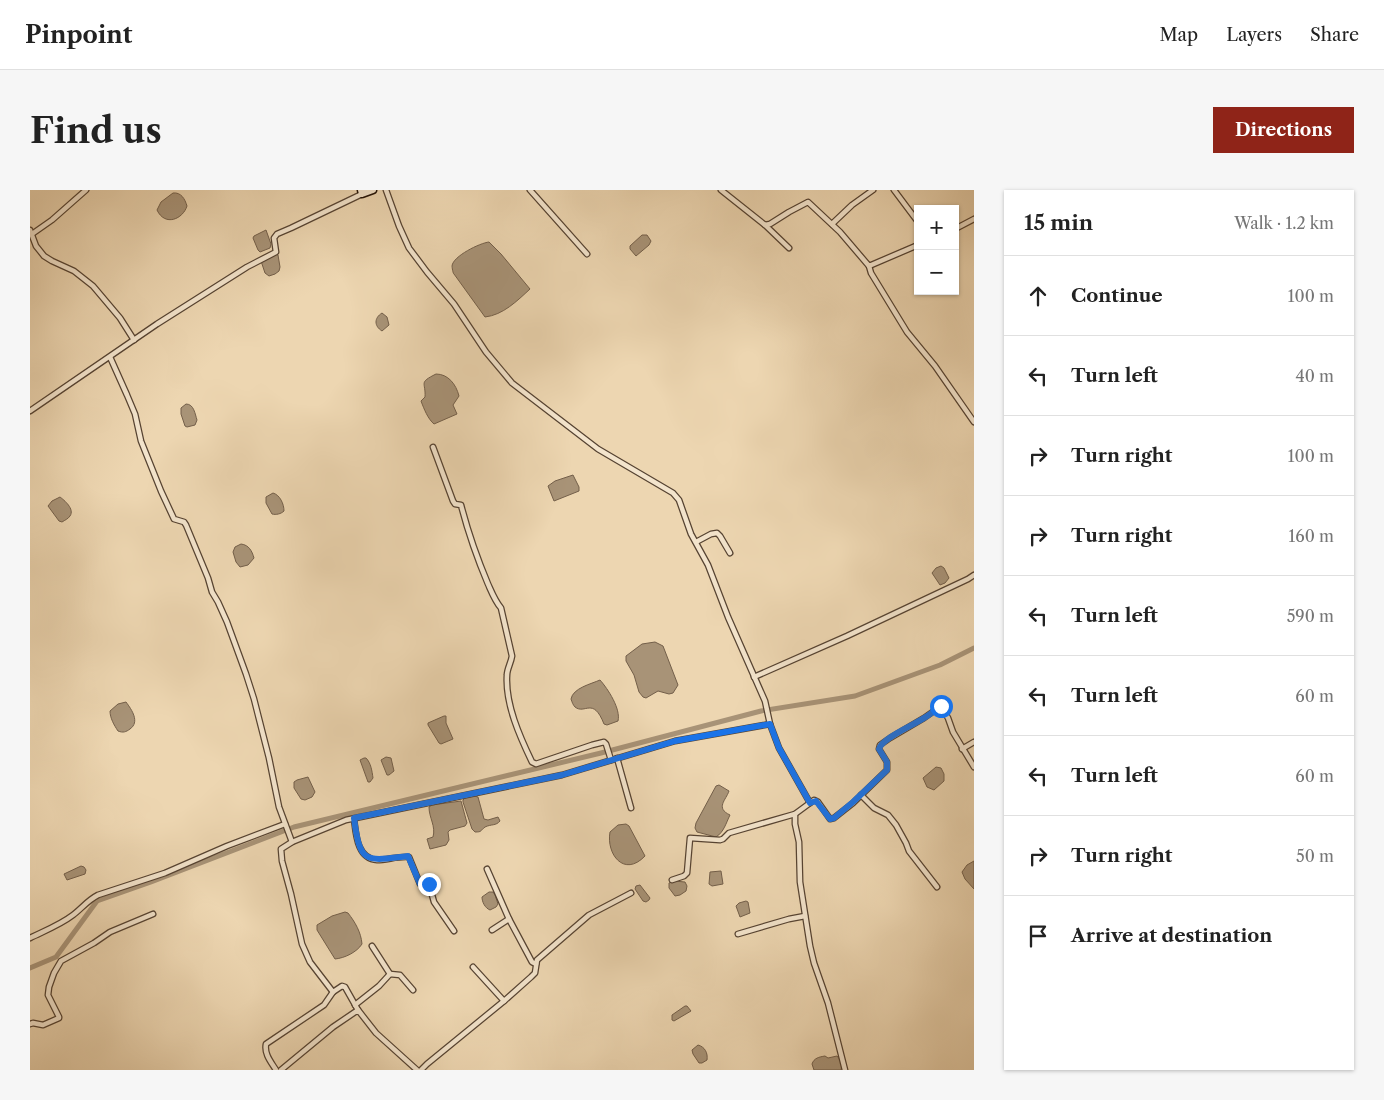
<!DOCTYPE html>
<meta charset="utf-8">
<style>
:root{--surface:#fff;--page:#f6f6f6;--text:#222;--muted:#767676;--line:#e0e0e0;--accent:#8f2418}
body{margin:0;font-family:"Libre Caslon Text",serif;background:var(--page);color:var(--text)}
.controls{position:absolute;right:15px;top:15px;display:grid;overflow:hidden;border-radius:0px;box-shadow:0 1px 4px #0004}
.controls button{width:45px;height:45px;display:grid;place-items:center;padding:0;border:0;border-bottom:1px solid var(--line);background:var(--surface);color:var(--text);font:25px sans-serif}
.stop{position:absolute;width:15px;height:15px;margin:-11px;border:4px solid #1a73e8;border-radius:50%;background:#fff}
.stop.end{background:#1a73e8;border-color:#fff;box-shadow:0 1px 5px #0008}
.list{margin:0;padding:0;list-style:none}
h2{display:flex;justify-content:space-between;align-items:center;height:65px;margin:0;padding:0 20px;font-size:21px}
h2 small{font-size:16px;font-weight:400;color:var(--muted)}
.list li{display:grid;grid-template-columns:32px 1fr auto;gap:15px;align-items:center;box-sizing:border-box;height:80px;padding:0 20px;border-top:1px solid var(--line)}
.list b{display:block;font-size:19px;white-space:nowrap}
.list em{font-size:16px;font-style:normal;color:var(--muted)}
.icon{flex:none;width:28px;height:28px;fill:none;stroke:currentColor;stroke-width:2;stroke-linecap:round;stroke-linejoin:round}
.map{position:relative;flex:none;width:944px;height:880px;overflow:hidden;border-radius:0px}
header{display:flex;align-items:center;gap:30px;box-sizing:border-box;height:70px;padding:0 25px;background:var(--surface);border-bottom:1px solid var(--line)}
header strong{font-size:24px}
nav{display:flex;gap:28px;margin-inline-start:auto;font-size:18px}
.intro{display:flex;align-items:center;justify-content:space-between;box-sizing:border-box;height:120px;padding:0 30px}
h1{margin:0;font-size:35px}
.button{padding:12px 22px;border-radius:0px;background:var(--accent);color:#fff;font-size:18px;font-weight:700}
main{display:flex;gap:30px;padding:0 30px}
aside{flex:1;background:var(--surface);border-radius:0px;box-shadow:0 1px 4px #0004}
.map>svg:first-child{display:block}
.water{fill:#a89377;stroke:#735f4a}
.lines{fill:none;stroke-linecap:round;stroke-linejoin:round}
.canal{stroke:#a89377;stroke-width:5}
.street-casing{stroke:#564332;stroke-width:7}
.secondary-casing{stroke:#231207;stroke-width:9}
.street{stroke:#f3e4cc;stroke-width:4.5}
.secondary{stroke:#f3e4cc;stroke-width:6}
.route{stroke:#1a73e8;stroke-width:6}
</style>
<header>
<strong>Pinpoint</strong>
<nav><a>Map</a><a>Layers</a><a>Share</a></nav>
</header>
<div class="intro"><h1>Find us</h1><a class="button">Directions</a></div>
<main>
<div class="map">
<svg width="944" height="880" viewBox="0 0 944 880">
<rect width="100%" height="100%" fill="#edd6b1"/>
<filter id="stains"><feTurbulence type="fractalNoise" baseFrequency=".004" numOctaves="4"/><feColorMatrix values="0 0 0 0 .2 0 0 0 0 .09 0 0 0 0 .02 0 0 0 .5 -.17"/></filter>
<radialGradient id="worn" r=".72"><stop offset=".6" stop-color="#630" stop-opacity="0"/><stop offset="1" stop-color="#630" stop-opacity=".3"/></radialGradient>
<g class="water">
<path d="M 143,3 C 151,2 155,9 157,16 C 153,29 135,37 127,20 L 131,12 Z"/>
<polygon points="236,40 241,54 240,58 230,62 228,60 223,48 224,46"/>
<polygon points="612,45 617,45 621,51 619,55 606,66 600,59 600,56"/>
<path d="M 459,52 L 471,64 L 500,99 C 487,111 473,125 455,127 L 424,84 C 423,84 422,77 422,76 C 423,66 450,53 459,52 Z"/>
<polygon points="245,64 248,65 250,77 249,81 245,84 239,86 235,83 231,71"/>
<path d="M 352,123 L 357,127 L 359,135 L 352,141 C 344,136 344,128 352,123 Z"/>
<path d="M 406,184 C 418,184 426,194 429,206 L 423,215 L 427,224 L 404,234 C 398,229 394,219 391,211 L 395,207 C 396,192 388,193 406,184 Z"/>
<path d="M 156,214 C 164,214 165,224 167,230 L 165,235 L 157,237 L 155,236 L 151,224 L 151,218 Z"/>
<polygon points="543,285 549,297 549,301 524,311 518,296 525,291"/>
<path d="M 243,303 C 250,305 254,314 254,321 C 251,324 246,325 242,324 L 236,313 L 236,307 Z"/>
<path d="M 30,307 C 34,310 45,319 40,326 C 38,329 35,330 32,332 L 29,331 L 18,316 L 22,311 Z"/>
<path d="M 211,354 C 219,355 222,361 224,368 L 218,375 L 210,377 L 206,372 L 203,362 L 205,357 Z"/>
<polygon points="911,376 914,378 919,388 915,393 910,395 902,383 906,378"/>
<polygon points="625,452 633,456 648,495 643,503 639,504 628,501 616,508 613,507 609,502 604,485 596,471 596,466 612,454"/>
<path d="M 570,490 C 578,499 591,519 588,531 L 577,535 L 574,534 C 563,506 555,525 545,517 C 543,515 542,512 541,509 C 543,498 561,494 570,490 Z"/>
<path d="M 96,512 C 102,520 110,532 100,539 C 96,542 93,543 88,541 C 84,535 80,528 80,521 L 88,514 Z"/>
<polygon points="414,526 416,526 416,533 423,549 411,554 409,553 398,535 398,533"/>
<polygon points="356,567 361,568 364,581 359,585 357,585 351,570"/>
<path d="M 334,568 L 336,568 C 341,573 342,581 343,588 L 340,592 L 338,592 L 330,570 Z"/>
<polygon points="906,577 911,578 914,584 914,591 904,600 897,597 893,588"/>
<polygon points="278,587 285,602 282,607 275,610 271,609 264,598 264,592 267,590"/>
<path d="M 689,595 L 699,601 C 696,610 685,618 700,625 C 696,633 694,642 686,647 L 667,642 L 665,638 L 666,633 L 686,596 Z"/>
<path d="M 444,606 L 448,607 L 454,629 L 458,630 L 468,627 L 470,631 C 466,636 461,634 455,637 C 450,641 452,642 445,642 L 442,639 L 433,612 L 433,610 L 435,608 Z"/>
<path d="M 431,611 L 437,633 L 435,636 L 420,640 L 418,642 L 419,650 L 416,655 L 400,659 L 397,649 L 403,647 C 406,636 399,628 399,617 L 402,615 Z"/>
<path d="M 596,634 L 599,636 L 615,666 C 594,688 576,664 580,642 L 588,635 Z"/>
<polygon points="944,671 944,699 935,689 932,682 937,675"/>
<polygon points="51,676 54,677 56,680 55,684 37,690 34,684"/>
<polygon points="691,681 693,694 682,696 679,694 680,682"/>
<polygon points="644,691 655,692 657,696 656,701 650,705 645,706 639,698 639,693"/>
<polygon points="610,695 620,708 619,710 616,712 613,711 605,699 606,696"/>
<path d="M 459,702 L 463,702 L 465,705 L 468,714 L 466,717 L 460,720 C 455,718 452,712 452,707 Z"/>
<polygon points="716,711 718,712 720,723 710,727 706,716 709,713"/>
<path d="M 315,722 L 318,723 C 325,732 331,742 332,754 C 327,762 315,768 305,769 L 287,740 L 287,735 L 302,726 Z"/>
<polygon points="655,816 657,816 661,821 644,831 642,830 642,825"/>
<path d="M 668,855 C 675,857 678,863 677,870 L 672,873 L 669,873 L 663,864 L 662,860 Z"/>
<path d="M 795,866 L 798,868 L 807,866 L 811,871 L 812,875 L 811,880 L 784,880 L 782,874 C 784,868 789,867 795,866 Z"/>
</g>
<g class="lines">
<polyline class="canal" points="0,778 26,767 67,711 121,692 264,637 571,563 731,521 825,506 910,475 944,458"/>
<defs>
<g id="street">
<polyline points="356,0 369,36 379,58 397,82 424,114 456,162 482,193 568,259 643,303 649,310 661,344 678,375 698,427 735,511 740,534"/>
<polyline points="500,0 557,64"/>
<polyline points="691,0 735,35 740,34 759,22 778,12 810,42 839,76 888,55"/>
<polyline points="864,0 888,32"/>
<polyline points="802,34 822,15 843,0"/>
<polyline points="735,35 759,58"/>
<polyline points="925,39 944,29"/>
<polyline points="0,40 6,56 14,66 22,71 44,81 63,96 90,128 104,150"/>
<polyline points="2,44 22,30 56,0"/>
<polyline points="839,76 841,83 877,142 905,176 944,232"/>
<polyline points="80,167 97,205 105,224 111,251 131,301 144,329 154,332 156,335 178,388 182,402 188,412 197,432 216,484 224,509 239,568 249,617 262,652"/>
<polyline points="0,221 127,134 217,77 246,62 244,48 247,44 261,38 332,4"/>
<path d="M 403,257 L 423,311 L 425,314 L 431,315 C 438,342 447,368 458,394 C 462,403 465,411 471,418 L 482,466 C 481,473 477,479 477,485 C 475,514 490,547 502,572 L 506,574 L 562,555 L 574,552 L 576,554 L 581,570"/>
<polyline points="666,352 681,344 687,343 690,346 700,363"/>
<polyline points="724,487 817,446 938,389 944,385"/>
<polyline points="932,559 944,552"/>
<polyline points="587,568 601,618"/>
<polyline points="831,605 844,618 858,625 866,635 876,653 879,661 907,697"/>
<path d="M 324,629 C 326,644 327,669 347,670 C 357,670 368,666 379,667 L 390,694 L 399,694 L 404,712 L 424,741"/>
<polyline points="457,679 479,729"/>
<polyline points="642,690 654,686 657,683 660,648 690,650 693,649 699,643 765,624"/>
<polyline points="462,740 479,729 502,772 506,774"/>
<polyline points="708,744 759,729 775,726"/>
<path d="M 0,748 C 14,741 30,735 43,725 C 51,719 58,710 68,705 L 135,683 L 197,656 L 255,634"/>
<polyline points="342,756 360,784"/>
<polyline points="443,777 474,811"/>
<polyline points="325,815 349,796 360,784 370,785 383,800"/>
<polyline points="328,820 315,797 312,796 303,802 280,772 272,754 261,704 252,671 251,659 262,652 316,630 532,585 645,551 740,534 749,558 780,613"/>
<polyline points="0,834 3,833 13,835 29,828 29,827 18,805 19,797 24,783 31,771 64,753 80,742 123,724"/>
<path d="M 246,880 C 241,872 234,864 236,854 L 294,815 L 303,802"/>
<polyline points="251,880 303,837 328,820 346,843 387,880"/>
<polyline points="391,880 397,874 474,811 501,787 505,783 507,770 559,725 601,703"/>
<polyline points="815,880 798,813 784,773 780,756 770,692 769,652 765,634 765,624 784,610 788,612 800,629 804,628 823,613 857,580 857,572 849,559 850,555 860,548 894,528 911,516 918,528 923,542 944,577"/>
</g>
<polyline id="secondary" points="331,0 332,4 343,0"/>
</defs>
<use href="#street" class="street-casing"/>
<use href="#secondary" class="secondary-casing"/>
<use href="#street" class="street"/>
<use href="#secondary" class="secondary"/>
</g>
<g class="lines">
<path class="route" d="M 399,694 L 390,694 L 378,666 C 336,671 330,675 324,628 L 532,585 L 645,551 L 740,534 L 749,558 L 780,613 L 786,611 L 800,629 L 804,628 L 823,612 L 857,580 L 857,572 L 849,559 C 852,548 884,535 894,528 C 900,525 905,520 911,516"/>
</g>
<rect width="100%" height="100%" filter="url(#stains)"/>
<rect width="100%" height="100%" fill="url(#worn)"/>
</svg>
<div class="controls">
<button>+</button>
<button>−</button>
</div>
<div class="stop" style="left:911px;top:516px"></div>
<div class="stop end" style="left:399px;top:694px"></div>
</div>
<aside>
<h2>15 min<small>Walk · 1.2 km</small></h2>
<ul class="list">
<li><svg class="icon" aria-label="ahead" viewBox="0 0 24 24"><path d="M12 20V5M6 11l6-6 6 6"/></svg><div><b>Continue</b></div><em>100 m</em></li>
<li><svg class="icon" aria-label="left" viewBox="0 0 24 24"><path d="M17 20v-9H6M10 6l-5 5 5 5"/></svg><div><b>Turn left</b></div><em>40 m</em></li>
<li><svg class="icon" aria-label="right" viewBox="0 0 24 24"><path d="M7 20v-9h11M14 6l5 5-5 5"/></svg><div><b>Turn right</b></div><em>100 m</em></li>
<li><svg class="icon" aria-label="right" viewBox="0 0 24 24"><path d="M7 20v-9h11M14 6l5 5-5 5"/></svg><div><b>Turn right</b></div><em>160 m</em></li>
<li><svg class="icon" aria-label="left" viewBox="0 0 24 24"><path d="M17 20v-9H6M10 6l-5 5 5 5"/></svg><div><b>Turn left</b></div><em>590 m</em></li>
<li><svg class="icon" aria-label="left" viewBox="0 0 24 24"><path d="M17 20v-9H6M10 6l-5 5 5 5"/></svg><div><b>Turn left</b></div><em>60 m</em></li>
<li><svg class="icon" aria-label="left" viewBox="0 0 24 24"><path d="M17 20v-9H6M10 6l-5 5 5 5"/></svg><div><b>Turn left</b></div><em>60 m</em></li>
<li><svg class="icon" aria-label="right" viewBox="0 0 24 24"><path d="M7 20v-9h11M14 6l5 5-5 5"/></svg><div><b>Turn right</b></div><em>50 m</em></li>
<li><svg class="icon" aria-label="arrive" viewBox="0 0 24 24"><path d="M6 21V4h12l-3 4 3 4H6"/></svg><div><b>Arrive at destination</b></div></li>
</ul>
</aside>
</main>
